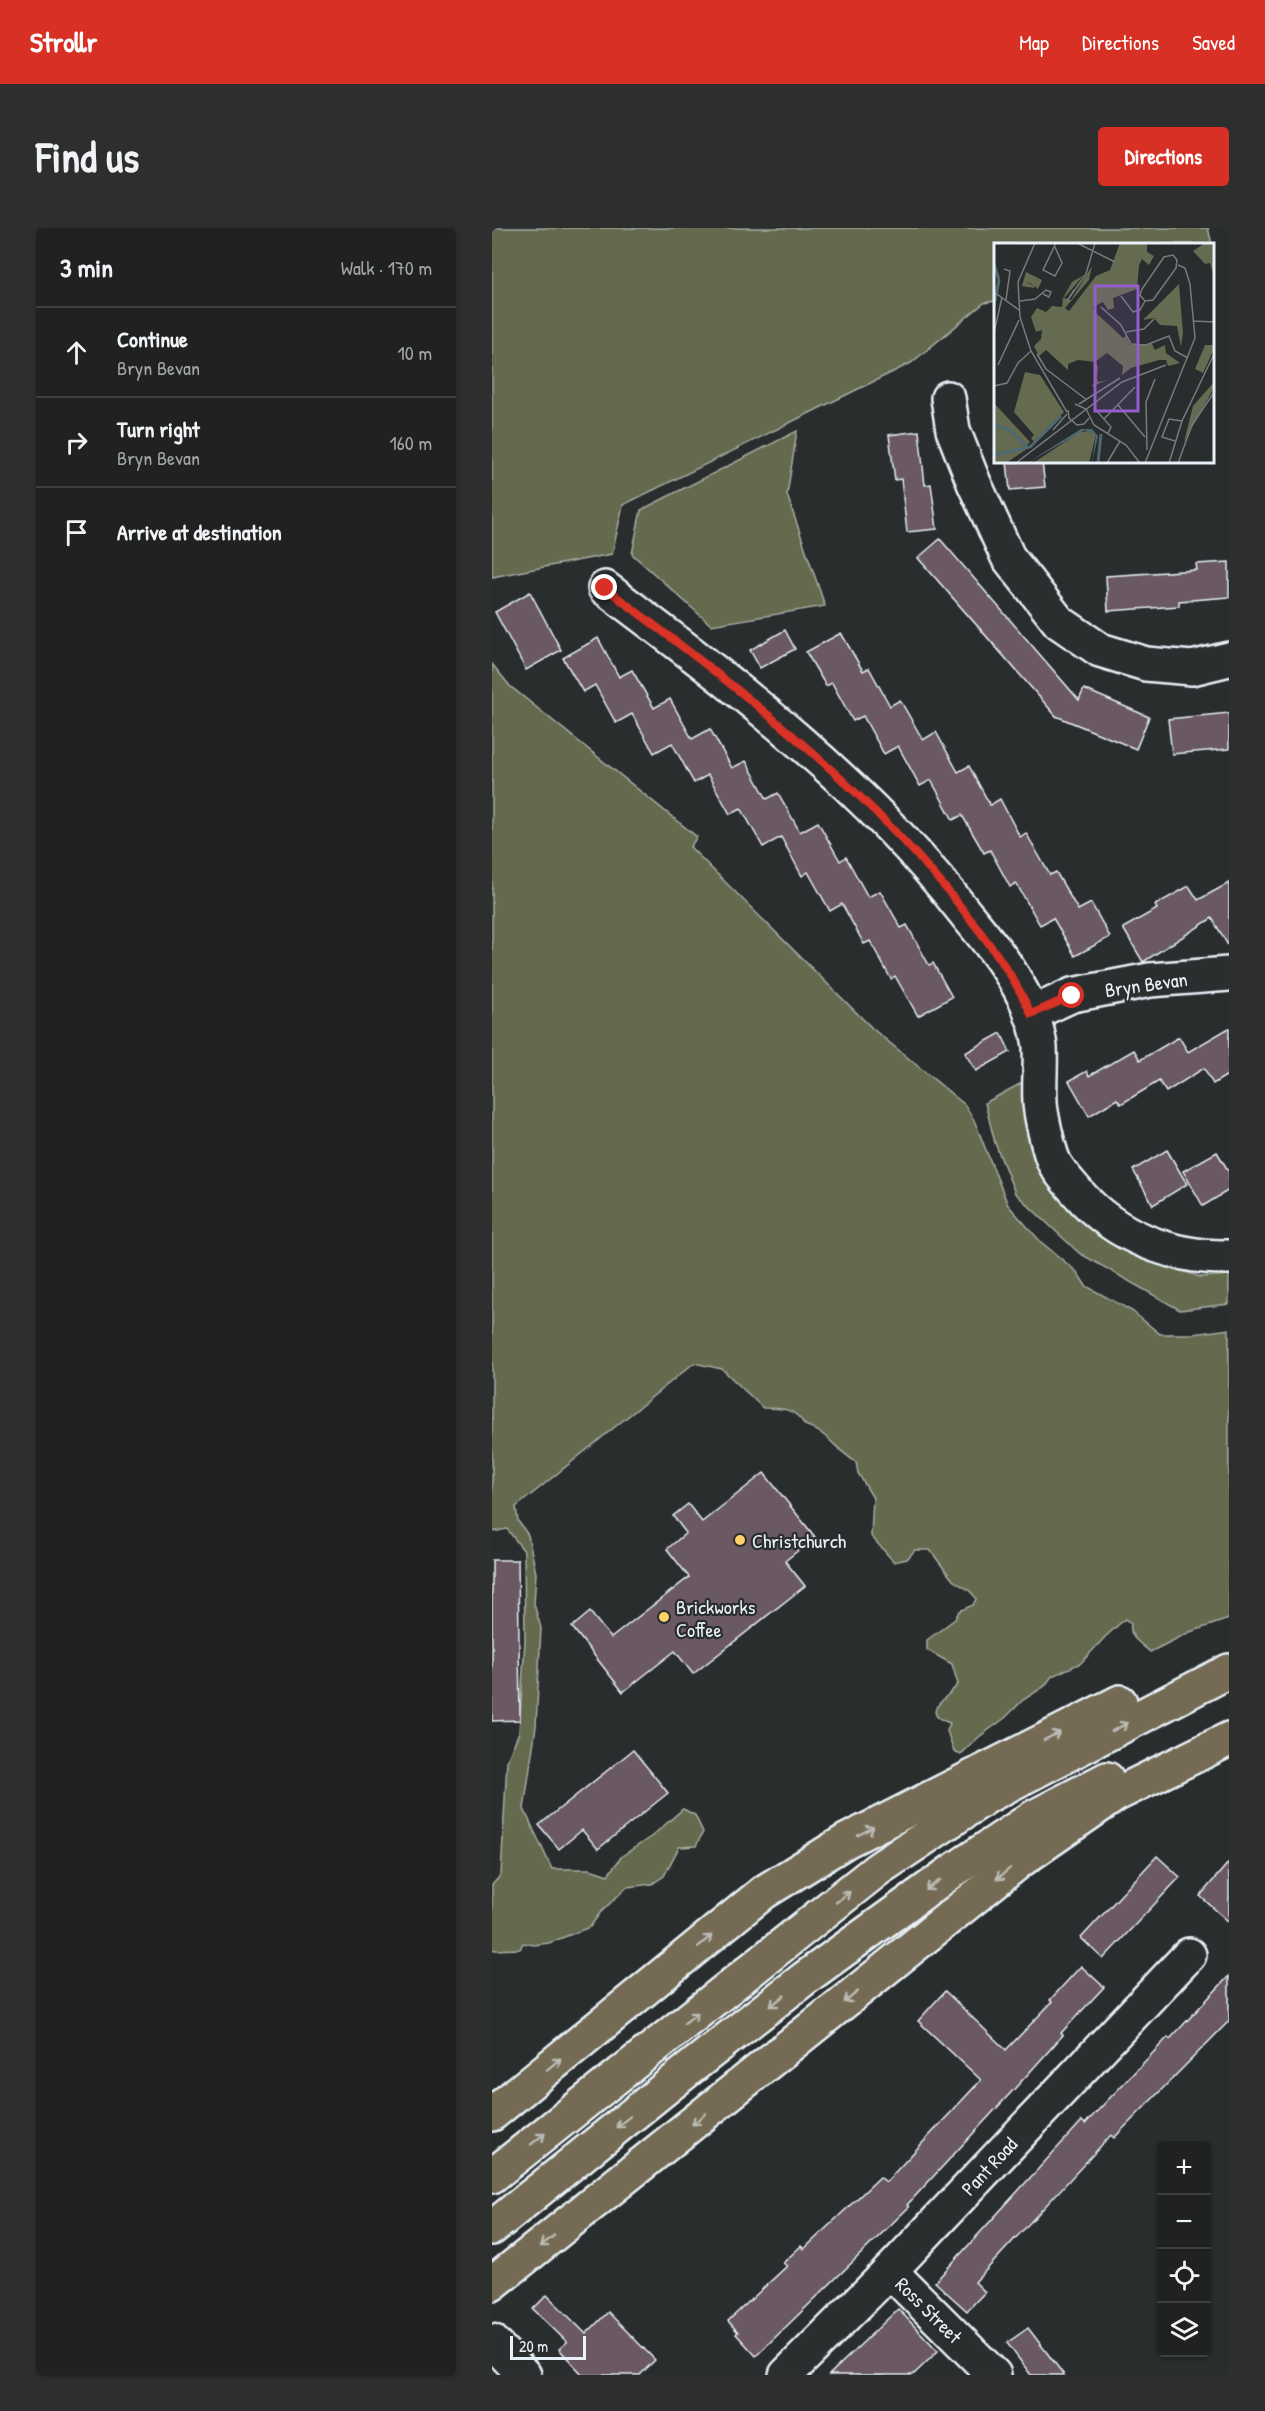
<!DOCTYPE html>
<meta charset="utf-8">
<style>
:root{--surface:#202222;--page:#2d2f2f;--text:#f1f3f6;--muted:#a2a4a5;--line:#3d3f40;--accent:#d93025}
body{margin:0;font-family:"Patrick Hand",sans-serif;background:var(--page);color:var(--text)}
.controls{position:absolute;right:18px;bottom:18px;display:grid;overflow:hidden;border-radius:6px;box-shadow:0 2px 4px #0004}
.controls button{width:54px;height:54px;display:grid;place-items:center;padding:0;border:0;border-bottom:2px solid var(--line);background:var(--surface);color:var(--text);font:30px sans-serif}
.scale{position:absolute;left:18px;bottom:15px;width:76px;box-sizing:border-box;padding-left:6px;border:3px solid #e8f1f8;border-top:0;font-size:16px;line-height:21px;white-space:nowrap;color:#e8f1f8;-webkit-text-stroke:4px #2a2d2e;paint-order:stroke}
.stop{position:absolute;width:18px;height:18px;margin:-14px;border:4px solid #d93025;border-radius:50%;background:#fff}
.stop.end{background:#d93025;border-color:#fff;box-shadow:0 2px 6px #0008}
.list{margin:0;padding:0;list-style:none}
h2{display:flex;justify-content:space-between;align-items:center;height:78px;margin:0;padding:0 24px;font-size:26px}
h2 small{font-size:20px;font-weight:400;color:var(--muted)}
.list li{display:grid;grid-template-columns:39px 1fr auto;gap:18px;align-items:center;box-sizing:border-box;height:90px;padding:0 24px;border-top:2px solid var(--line)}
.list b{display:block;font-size:22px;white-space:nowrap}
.list p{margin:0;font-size:20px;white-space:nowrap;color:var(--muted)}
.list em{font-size:20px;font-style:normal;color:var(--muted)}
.icon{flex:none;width:33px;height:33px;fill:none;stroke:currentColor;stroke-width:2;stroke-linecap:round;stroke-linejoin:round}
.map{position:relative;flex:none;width:737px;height:2147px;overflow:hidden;border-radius:6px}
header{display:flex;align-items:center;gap:36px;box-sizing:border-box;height:84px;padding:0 30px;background:var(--accent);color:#fff}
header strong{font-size:28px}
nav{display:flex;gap:33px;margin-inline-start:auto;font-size:21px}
.intro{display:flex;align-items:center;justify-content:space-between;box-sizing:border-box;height:144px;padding:0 36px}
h1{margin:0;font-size:42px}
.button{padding:15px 27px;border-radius:6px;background:var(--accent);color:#fff;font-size:21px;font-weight:700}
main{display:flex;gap:36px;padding:0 36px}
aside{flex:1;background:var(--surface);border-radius:6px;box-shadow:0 2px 4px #0004}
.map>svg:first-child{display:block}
.green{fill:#656b50;stroke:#a6aea4;stroke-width:1.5}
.building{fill:#6a5963;stroke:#e8f1f8;stroke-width:1.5}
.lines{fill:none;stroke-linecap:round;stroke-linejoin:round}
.minor-casing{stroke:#e8f1f8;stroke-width:38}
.highway-casing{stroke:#e8f1f8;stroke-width:38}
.minor{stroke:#2a2d2e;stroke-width:33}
.highway{stroke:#746b52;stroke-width:33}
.oneway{stroke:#babbb6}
.route{stroke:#d93025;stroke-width:8}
.poi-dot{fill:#ffd166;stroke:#2a2d2e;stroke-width:2}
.labels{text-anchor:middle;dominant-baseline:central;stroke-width:4.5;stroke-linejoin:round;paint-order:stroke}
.street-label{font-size:20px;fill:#e8f1f8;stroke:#2a2d2e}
.poi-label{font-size:20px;fill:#e8f1f8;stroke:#2a2d2e;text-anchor:start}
.inset-river{fill:none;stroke:#4f6974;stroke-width:3}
.inset-road{fill:none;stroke:#767b7f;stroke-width:1.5}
.view{fill:#965dcd;fill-opacity:0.15;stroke:#965dcd;stroke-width:3}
.inset-edge{fill:none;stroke:#e8f1f8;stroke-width:3}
</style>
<header>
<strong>Strollr</strong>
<nav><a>Map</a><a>Directions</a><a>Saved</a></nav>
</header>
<div class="intro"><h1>Find us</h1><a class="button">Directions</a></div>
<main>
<aside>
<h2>3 min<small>Walk · 170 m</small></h2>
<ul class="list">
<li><svg class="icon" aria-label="ahead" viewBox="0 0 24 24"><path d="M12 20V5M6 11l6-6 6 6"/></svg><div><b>Continue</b><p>Bryn Bevan</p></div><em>10 m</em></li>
<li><svg class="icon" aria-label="right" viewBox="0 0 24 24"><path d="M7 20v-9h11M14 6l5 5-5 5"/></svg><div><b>Turn right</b><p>Bryn Bevan</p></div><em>160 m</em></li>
<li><svg class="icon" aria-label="arrive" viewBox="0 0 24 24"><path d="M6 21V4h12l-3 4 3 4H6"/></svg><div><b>Arrive at destination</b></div></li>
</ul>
</aside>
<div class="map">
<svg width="737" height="2147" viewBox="0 0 737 2147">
<rect width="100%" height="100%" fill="#2a2d2e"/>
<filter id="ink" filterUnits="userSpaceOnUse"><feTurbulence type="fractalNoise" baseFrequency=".0167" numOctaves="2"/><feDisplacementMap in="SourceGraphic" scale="12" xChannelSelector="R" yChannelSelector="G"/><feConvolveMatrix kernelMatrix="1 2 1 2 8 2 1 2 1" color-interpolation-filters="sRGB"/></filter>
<g filter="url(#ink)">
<g class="green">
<polygon points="0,0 716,0 720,16 503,16 503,73 492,75 419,135 131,277 120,326 0,349"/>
<polygon points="305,203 295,267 333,378 219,397 140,326 149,282"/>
<path d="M 0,436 L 18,458 L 205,609 L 198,619 L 381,801 L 473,877 L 482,892 L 516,977 L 549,1014 L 585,1044 L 594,1058 L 640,1083 L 668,1106 L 701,1106 L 737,1101 L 737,1391 L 698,1404 L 658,1424 C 649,1415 636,1410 639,1396 L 633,1391 L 613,1409 L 589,1435 L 560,1448 L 553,1458 L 531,1472 L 513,1490 L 487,1509 L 469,1526 L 462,1523 L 455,1503 L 458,1495 C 424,1485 458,1469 466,1456 L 460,1436 L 435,1422 L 435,1412 L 463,1391 L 467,1383 L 481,1377 L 484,1371 C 479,1361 471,1359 462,1353 C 460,1352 442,1327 438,1322 L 423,1322 L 415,1331 L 402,1334 L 379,1308 L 381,1270 L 366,1245 L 364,1234 C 345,1223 335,1204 313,1197 C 302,1180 291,1180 271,1180 L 230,1141 L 202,1135 L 24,1279 L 26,1293 L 36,1307 L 44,1345 L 42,1376 L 49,1400 L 44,1498 L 32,1581 L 60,1641 L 98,1641 L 116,1647 L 130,1628 L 160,1608 L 191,1581 L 203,1587 L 211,1604 L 204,1618 L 187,1619 L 172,1648 L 160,1656 L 135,1659 L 108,1685 L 98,1699 L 57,1715 L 42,1717 L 31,1715 L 28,1721 L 3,1722 L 0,1721 L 0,1657 L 9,1647 L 15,1533 L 27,1504 L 33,1412 L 32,1323 L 15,1301 L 0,1304 Z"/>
<polygon points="535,852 535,891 644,1026 708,1049 737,1047 737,1076 688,1082 587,1025 523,965 503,915 493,875"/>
</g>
<g class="building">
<polygon points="427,203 433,257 439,256 445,301 415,304 409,251 403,252 397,207"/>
<polygon points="515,234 550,234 553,259 518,262"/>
<polygon points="448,311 587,472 592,461 657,489 644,521 564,488 426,330"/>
<polygon points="737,334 737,369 687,373 687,378 616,383 614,348 705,342 704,336"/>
<polygon points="38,364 69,422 34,442 3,384"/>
<polygon points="293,402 303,421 268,440 258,422"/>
<polygon points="349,405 371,443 377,440 398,478 408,472 431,512 444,504 466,544 477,538 498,577 508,571 528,609 534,605 558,647 564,644 586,682 599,675 618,709 583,728 561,690 548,697 524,655 518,659 498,622 492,625 470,587 461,592 439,552 428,558 406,518 392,526 371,488 361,493 340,455 334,458 314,424"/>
<polygon points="106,410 127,449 140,442 162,480 178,471 200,511 218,501 240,540 254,533 275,571 286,565 308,604 326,594 348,633 354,629 376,669 388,663 409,700 415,697 437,737 441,735 460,769 426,788 403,748 399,751 378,713 372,716 350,676 338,683 316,644 310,648 289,609 271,619 249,580 238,586 216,547 202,555 180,515 162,525 140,486 124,495 103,457 91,464 71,430"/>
<polygon points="737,485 737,521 680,526 676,491"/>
<polygon points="737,655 737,719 720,690 651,734 631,700 665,681 663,677 697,658 706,672"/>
<polygon points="737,800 737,846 721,856 712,840 674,864 667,853 629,876 625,871 597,888 577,853 595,843 597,848 642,822 648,832 687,809 696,824"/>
<polygon points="509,805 518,824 484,843 473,825"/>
<polygon points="675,922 695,956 661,977 641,942"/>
<polygon points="725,924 737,944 737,962 711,978 691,943"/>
<polygon points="272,1245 323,1309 293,1333 313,1358 201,1446 183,1423 131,1464 80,1399 98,1384 119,1410 197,1349 175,1321 194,1305 181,1288 196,1276 210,1294"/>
<polygon points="0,1332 26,1332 28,1492 0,1493"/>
<polygon points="141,1522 176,1565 106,1621 90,1602 67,1621 47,1597"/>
<polygon points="665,1628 688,1649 611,1731 589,1710"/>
<polygon points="737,1634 737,1694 708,1668"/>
<polygon points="589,1738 612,1759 569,1805 571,1807 537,1845 415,1977 417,1979 264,2128 244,2106 246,2104 236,2093 295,2038 291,2035 309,2018 312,2021 388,1949 394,1954 489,1852 426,1793 453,1763 514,1822 560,1774 558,1772"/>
<polygon points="737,1748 737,1793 622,1910 619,1907 483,2054 493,2064 475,2083 443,2054 590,1893 593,1896 676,1809 678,1811"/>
<polygon points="55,2067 94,2106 116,2084 163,2132 148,2147 91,2147 67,2121 75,2114 41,2081"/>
<polygon points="406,2081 446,2123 421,2147 337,2147"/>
<polygon points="536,2100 572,2147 539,2147 515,2115"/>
</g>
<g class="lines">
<defs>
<g id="minor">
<polyline points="456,170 461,202 482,255 516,329 567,394 608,422 654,436 700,440 737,431"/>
<path d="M 113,360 C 241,456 374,557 473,685 C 492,708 513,733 527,759 C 537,776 546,800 548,819 C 549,837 547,855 548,873 C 548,885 557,923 562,934 C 567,944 578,956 586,965 C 623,1008 680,1030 737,1029"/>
<polyline points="539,786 580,767 658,752 737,746"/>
<polyline points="398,2043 502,2147"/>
<polyline points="0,2113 32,2147"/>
<polyline points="294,2147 398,2043 697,1727"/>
</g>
<g id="highway">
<polyline points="0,1886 272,1664 354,1613 628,1474"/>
<polyline points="0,1948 386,1641 497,1567 737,1443"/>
<polyline points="0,2000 197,1841 313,1750 462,1642 542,1589 615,1551"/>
<polyline points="0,2056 529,1632 623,1567 737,1511"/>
</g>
</defs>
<use href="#minor" class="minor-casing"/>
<use href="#highway" class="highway-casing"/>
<use href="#minor" class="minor"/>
<use href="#highway" class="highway"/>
</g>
<defs><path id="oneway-shaft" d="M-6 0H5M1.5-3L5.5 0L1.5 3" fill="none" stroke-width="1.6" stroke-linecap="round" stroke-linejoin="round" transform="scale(1.5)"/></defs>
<g class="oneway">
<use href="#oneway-shaft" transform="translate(628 1499) rotate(-27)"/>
<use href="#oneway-shaft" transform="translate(560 1508) rotate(-27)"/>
<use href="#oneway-shaft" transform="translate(374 1603) rotate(-28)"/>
<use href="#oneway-shaft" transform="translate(511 1646) rotate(141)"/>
<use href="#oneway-shaft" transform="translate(441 1657) rotate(144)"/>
<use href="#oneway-shaft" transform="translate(351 1669) rotate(-38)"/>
<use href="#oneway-shaft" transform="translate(213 1713) rotate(-40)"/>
<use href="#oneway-shaft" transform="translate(359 1769) rotate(141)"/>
<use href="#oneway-shaft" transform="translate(285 1773) rotate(142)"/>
<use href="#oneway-shaft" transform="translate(199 1790) rotate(-38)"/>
<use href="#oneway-shaft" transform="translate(62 1836) rotate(-39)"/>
<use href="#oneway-shaft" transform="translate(207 1891) rotate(141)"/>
<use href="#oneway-shaft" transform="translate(131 1894) rotate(141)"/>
<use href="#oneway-shaft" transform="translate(46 1911) rotate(-38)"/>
<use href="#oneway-shaft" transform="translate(55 2013) rotate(142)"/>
</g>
</g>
<g class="lines" filter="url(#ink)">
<path class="route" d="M 113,360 C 241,456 373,556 472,683 C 497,715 522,747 539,786 L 580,768"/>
</g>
<g class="poi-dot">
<circle cx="248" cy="1312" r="6"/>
<circle cx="172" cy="1389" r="6"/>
</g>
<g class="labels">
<g class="street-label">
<text transform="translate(654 756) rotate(-8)">Bryn Bevan</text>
<text transform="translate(497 1938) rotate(-47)">Pant Road</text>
<text transform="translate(437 2082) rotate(45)">Ross Street</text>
</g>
<g class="poi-label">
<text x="260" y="1312">Christchurch</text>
<text x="184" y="1378">Brickworks<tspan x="184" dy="23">Coffee</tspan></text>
</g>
</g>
<g transform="translate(502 15)">
<rect width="220" height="220" fill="#2a2d2e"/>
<path d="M 126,0 L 153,0 L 153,9 L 160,13 L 155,22 L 148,16 L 145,22 L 143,46 L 119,55 L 120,65 L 114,67 L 109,59 L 99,64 L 100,68 L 129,95 L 132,93 L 136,102 L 158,101 L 161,107 L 171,102 L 172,110 L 186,120 L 174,123 L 172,117 L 165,117 L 137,125 L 128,132 L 129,123 L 113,110 L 102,118 L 104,125 L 103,135 L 104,139 L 113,137 L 97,144 L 101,139 L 102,119 L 84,117 L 74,121 L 74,127 L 52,107 L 45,113 L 40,103 L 47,96 L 48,87 L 42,89 L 37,74 L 43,65 L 52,69 L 58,63 L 68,64 L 69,55 L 78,39 L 90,32 L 70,55 L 77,57 L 98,23 L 95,37 L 71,65 L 75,68 L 102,33 L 116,27 ZM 211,0 L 220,0 L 220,34 L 216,20 L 211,21 L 199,8 ZM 32,29 L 48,37 L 44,46 L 36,40 L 32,39 L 40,43 L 40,49 L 40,45 L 28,43 ZM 185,41 L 189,90 L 187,104 L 183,83 L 166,82 L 160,75 L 149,77 ZM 211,102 L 220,102 L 220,106 L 209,130 L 201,126 ZM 31,129 L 46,132 L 70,169 L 41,200 L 37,195 L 40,192 L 20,169 ZM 220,139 L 220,145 L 190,199 L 199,163 ZM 0,160 L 36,199 L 32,203 L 36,204 L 12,220 L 0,220 ZM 95,188 L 102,192 L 95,220 L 39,220 L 86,189 Z" fill="#656b50"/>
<path d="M 87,186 L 98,186 L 104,193 L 98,220 L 102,192 L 91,187 L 33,220 Z" fill="#4f6974"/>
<path class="inset-river" d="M 0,21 L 5,37 L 0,63M 0,182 L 15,187 L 33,203M 0,212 L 36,204 L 67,173M 104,220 L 107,191"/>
<path class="inset-road" d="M 41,0 L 24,39 L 26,74 L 37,108 L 73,169M 83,0 L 121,19M 61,4 L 68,20 L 61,33 L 49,27 L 62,0M 179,12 L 183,17 L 182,25 L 159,57 L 151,58 L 146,52 L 148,46 L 170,14 ZM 10,26 L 16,28 L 12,57M 80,47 L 73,58 L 92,31 L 101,0M 0,49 L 25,67M 127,53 L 139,69 L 146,67 L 151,58M 26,58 L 41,56 L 52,47 L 57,49 L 55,54 L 49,51M 107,64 L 127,82 L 137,101 L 152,102 L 175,93 L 181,108 L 194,115M 200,78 L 221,79M 132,89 L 150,86 L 160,76M 0,90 L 8,54M 43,111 L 52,126 L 93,157M 4,122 L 25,77M 0,143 L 13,140 L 24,120 L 37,108M 81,161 L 92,166 L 100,182 L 132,202 L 146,220M 85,161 L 126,135M 124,162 L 151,194M 101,166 L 117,184 L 114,190M 74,167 L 75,175 L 83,182 L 90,181 L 95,175M 110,176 L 141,144M 59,187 L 73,171M 181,198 L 168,194 L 175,176 L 188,178M 153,207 L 152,159 L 161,136M 22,220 L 128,139 L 172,122M 113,220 L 126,198M 151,220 L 201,95 L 196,41 L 191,25 L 184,22M 175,220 L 188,178 L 221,109M 184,220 L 198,182 L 221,148"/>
<path class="view" d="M 101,43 L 144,43 L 144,168 L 101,168 Z"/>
<rect width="220" height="220" class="inset-edge"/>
</g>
</svg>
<div class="controls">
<button>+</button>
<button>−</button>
<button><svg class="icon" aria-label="locate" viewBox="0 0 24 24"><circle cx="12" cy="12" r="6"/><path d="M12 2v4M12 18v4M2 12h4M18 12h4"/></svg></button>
<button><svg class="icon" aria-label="layers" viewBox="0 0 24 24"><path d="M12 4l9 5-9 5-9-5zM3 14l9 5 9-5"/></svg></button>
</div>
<div class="scale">20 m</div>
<div class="stop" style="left:580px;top:768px"></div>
<div class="stop end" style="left:113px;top:360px"></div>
</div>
</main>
